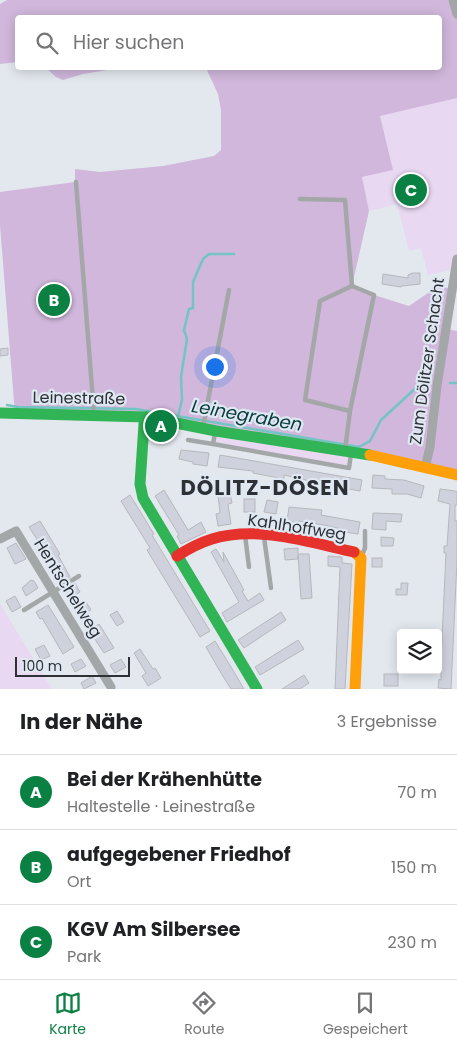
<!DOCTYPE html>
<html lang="de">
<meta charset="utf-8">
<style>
:root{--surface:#fff;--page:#f2f2f2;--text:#202124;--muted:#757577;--line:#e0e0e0;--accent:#0b8043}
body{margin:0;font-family:Poppins,sans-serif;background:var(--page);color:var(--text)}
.controls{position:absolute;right:15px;bottom:15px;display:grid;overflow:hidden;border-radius:5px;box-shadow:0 2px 12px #0003}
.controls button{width:45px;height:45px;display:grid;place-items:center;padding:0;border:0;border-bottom:1px solid var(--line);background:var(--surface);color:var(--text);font:25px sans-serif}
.scale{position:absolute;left:15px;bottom:12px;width:115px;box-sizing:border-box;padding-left:5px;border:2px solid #2d3034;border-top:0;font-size:14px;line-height:18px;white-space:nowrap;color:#2d3034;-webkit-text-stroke:4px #dfe7f2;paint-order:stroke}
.you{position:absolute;left:214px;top:366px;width:18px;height:18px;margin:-12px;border:4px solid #fff;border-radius:50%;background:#1a73e8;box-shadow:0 0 0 8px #1a73e833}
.badge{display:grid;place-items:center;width:32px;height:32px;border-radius:50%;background:var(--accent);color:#fff;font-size:16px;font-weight:700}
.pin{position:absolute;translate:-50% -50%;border:2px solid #fff;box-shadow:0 1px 5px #0006}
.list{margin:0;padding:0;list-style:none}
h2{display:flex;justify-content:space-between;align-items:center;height:65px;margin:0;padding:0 20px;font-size:21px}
h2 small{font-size:16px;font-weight:400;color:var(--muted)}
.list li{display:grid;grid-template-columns:32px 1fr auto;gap:15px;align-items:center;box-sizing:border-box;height:75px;padding:0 20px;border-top:1px solid var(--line)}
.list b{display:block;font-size:19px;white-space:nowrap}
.list p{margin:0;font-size:16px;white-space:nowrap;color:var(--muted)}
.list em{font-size:16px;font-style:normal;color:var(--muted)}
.icon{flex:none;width:28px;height:28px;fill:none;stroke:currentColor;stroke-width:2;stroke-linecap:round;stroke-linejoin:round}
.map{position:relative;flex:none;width:457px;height:689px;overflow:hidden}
.search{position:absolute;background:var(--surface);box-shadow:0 2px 12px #0003;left:15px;right:15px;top:15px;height:55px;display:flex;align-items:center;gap:12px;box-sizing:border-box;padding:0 18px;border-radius:5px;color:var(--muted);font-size:19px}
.sheet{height:290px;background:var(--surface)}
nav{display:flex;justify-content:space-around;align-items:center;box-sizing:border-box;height:70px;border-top:1px solid var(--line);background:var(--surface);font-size:14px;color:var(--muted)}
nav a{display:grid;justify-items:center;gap:2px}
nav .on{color:var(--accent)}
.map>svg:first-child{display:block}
.green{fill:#e9d8f2}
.forest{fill:#d0b7db}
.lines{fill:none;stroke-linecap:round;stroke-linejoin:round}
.stream{stroke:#74c4c3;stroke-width:2.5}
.building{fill:#cfd1dd;stroke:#b6b8bc}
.lane{stroke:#a4a7a8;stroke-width:4.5}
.street{stroke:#a4a7a8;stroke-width:9}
.fast{stroke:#30b455;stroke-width:11}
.slow{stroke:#ff9f0a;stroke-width:11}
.jam{stroke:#e5322d;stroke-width:11}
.labels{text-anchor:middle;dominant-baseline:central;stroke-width:4.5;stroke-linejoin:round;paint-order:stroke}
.street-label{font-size:16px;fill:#2d3034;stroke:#dfe7f2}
.water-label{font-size:18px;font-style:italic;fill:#063c3a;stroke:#dfe7f2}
.district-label{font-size:21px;font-weight:bold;letter-spacing:1px;fill:#2d3034;stroke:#dfe7f2}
</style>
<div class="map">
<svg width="457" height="689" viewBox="0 0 457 689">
<rect width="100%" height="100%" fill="#e3e8ee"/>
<g class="green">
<polygon points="457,98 457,259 455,269 428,275 421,248 409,251 397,204 369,211 362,177 393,170 380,116"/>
<polygon points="216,431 351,452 349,468 213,444"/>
<polygon points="0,604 52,689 0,689"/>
</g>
<g class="forest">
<polygon points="7,0 453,0 457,14 457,98 380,116 393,170 362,177 369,211 352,286 374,295 409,306 437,287 453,288 446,329 457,331 457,475 146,417 15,414 0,225 0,192 75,182 75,169 100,172 163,166 214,156 221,150 221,110 218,94 206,68 440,68 440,18 18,18 17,62 0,64 0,4"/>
<polygon points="46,68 119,68 83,74 63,80 56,77"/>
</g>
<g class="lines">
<g class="stream">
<polyline points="450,383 457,383"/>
<polyline points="7,405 18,407 136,409 359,447 370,441 381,420 418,386 425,384"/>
<polyline points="178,416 182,400 181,377 187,339 184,330 189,309 193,308 193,282 203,259 209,254 234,254"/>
</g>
</g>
<g class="building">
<polygon points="412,273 420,273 420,284 402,286 401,287 382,284 383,274 408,278 408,275"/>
<polygon points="8,348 8,355 0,356 0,349"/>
<polygon points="181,450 209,453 207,466 193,464 193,462 179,459"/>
<polygon points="220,455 362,480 360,491 306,481 306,480 284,475 284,479 253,473 253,471 218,467"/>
<polygon points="373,475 385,476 385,479 404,480 424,486 421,498 407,494 392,494 392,489 372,488"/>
<polygon points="440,489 455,491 457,492 457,505 455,505 455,521 457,521 457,561 451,689 438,688 439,679 441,680 441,667 439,667 439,660 441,660 446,553 444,553 444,546 447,546 450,504 438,501"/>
<polygon points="164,490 188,530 201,522 206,532 181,544 177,536 179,535 155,496"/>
<polygon points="230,493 232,503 228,504 231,524 218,526 216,514 220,513 218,495"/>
<polygon points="130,495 154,534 152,535 210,631 200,637 147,550 150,548 121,501"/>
<rect x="244" y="499" width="11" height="13"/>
<polygon points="267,500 278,502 276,514 264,512"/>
<polygon points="289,507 322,510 321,515 360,522 358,534 345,532 345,530 324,525 299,521 299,523 287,521"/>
<polygon points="373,513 402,514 401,522 386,521 386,530 372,529"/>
<polygon points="40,521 60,554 58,555 70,577 61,582 54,570 56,569 40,540 38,541 29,527"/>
<polygon points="381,537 394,538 393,546 381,546"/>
<polygon points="16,543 26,559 15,564 7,548"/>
<polygon points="298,548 298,554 309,554 312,598 301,599 298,555 298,559 285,560 284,549"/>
<polygon points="216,549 224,562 223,552 244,590 242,591 248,601 260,593 264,600 227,622 222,613 239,602 211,552"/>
<polygon points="328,556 342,557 342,563 352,564 345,689 335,689 340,567 328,566"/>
<rect x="372" y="558" width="10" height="9"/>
<polygon points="31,580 34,581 38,588 26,596 22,588"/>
<polygon points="75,583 80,592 70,598 65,590"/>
<polygon points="401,583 408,583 407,595 396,595 396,589 401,589"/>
<polygon points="15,596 21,607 12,612 6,601"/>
<polygon points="86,602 91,610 80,616 76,608"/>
<polygon points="48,605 74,647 63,654 42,618 40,619 36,612"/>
<polygon points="117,611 124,622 117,626 110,615"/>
<polygon points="281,612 286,620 244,648 238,640"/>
<polygon points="99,624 114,648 104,653 89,630"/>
<polygon points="298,640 304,649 260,675 255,667"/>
<polygon points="215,641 231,667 244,689 231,689 221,673 206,647"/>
<polygon points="44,645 50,656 41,660 35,649"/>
<polygon points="140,649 153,669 155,668 161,678 148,686 142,676 146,673 134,653"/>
<polygon points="81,659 86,666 75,672 71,664"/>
<polygon points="121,659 126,667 115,673 110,665"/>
<rect x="384" y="674" width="14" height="12"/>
<polygon points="304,675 309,683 300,689 282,689"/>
<polygon points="92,676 96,683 84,689 81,683"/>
</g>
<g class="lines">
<g class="lane">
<polyline points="76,182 94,414"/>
<polyline points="300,199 345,200 352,286"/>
<polyline points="203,427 229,290"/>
<polyline points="215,433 213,444 349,468 351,454"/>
<polyline points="188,440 213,444"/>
<polyline points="345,450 350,411 374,295 352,286 320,301 305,400 350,411"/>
<polyline points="245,535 249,567"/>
<polyline points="264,537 271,588"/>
<polyline points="362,555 365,548 365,531"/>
<polyline points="24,610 79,576"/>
</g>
<g class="street">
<polyline points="453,0 457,14"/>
<polyline points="425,468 430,447 437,386 457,259"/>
<polyline points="0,539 16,531 111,687"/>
</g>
<g class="fast">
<polyline points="0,413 146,417 216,431 370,455"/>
<polyline points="146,417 144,424 140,484 143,498 257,689"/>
</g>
<g class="slow">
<polyline points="370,455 457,475"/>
<polyline points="354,552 361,558 355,689"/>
</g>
<path class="jam" d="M 177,556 C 188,549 199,543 212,539 C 257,525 309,542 354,552"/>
</g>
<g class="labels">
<g class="street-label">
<text transform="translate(427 361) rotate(-82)">Zum Dölitzer Schacht</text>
<text transform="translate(79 398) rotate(1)">Leinestraße</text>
<text transform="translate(297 527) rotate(9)">Kahlhoffweg</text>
<text transform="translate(68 588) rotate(58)">Hentschelweg</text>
</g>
<g class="water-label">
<text transform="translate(247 415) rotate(10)">Leinegraben</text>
</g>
<g class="district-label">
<text x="265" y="487">DÖLITZ-DÖSEN</text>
</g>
</g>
</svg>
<div class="controls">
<button><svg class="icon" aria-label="layers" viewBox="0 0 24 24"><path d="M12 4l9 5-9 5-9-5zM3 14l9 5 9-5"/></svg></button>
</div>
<div class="scale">100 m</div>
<div class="you"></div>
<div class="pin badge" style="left:161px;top:426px">A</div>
<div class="pin badge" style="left:54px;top:300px">B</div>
<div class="pin badge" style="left:411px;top:190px">C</div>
<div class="search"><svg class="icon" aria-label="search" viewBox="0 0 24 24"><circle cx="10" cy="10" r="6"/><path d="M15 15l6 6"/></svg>Hier suchen</div>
</div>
<section class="sheet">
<h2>In der Nähe<small>3 Ergebnisse</small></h2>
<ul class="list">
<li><span class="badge">A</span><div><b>Bei der Krähenhütte</b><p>Haltestelle · Leinestraße</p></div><em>70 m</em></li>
<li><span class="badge">B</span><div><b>aufgegebener Friedhof</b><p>Ort</p></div><em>150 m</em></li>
<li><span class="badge">C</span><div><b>KGV Am Silbersee</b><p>Park</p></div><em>230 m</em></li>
</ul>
</section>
<nav>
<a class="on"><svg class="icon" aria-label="map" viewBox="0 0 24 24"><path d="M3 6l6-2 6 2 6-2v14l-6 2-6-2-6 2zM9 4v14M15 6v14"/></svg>Karte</a>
<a><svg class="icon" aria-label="directions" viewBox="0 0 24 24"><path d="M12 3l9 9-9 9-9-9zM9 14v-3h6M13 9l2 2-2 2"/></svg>Route</a>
<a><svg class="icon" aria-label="saved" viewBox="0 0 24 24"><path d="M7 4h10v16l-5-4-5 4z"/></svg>Gespeichert</a>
</nav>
